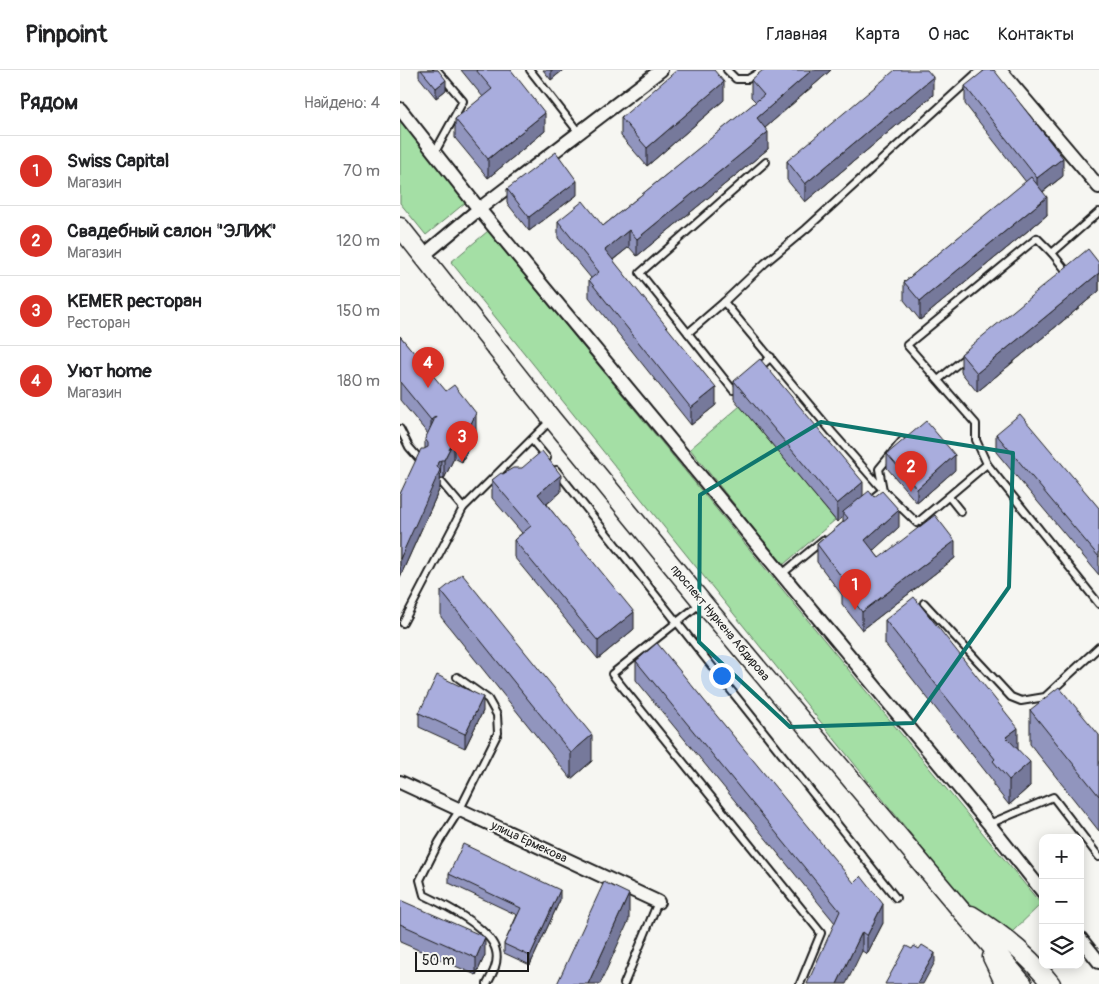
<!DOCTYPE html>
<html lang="ru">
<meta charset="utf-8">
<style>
:root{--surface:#fff;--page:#f2f2f2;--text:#202124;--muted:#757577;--line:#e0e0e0;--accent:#d93025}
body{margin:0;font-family:Pangolin,sans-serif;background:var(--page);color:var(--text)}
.controls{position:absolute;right:15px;bottom:15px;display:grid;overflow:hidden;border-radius:10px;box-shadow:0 2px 12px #0003}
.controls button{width:45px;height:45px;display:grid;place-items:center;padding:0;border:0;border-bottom:1px solid var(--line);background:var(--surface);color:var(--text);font:25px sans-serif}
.scale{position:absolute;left:15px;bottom:12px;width:114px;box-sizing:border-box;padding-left:5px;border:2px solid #1c1c1c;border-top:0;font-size:14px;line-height:18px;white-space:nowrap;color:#1c1c1c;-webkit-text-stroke:4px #f6f6f2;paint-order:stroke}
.you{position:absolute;left:321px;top:605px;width:18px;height:18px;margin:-12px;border:4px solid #fff;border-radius:50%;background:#1a73e8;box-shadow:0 0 0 8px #1a73e833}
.badge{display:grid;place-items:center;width:32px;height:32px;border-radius:50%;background:var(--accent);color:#fff;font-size:16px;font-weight:700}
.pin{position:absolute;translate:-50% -41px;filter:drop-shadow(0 1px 2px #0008)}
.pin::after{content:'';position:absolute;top:26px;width:18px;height:15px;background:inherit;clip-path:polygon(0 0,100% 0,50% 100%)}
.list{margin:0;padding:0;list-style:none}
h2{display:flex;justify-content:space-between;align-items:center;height:65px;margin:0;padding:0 20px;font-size:21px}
h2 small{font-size:16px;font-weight:400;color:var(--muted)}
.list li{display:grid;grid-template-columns:32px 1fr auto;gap:15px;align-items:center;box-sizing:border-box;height:70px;padding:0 20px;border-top:1px solid var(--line)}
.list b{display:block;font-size:19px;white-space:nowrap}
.list p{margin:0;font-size:16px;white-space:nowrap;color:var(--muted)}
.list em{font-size:16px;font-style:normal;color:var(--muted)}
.icon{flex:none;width:28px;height:28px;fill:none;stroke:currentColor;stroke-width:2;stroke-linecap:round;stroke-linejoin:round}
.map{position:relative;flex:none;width:699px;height:914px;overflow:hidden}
header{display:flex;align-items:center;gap:30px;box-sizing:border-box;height:70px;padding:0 25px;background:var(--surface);border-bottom:1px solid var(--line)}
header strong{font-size:24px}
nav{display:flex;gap:28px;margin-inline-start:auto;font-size:18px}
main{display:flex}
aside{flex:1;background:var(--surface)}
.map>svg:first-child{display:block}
.green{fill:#a4dfa5;stroke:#607e60}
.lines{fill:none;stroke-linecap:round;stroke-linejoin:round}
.service-casing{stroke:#1c1c1c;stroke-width:10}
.minor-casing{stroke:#1c1c1c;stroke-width:16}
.secondary-casing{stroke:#1c1c1c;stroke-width:21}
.service{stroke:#f6f6f2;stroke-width:6}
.minor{stroke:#f6f6f2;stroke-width:12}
.secondary{stroke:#f6f6f2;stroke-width:18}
.wall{fill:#9195be;stroke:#1c1c1c}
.shaded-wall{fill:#76799b;stroke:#1c1c1c}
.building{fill:#a9addd;stroke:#1c1c1c}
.marked{fill:none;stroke:#0f766e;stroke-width:4;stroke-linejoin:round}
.labels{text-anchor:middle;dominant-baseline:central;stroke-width:4;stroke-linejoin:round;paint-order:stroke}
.street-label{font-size:12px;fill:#1c1c1c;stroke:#f6f6f2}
</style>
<header>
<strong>Pinpoint</strong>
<nav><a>Главная</a><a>Карта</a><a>О нас</a><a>Контакты</a></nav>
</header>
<main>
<aside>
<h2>Рядом<small>Найдено: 4</small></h2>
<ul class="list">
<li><span class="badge">1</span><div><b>Swiss Capital</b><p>Магазин</p></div><em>70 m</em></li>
<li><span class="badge">2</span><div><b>Свадебный салон &quot;ЭЛИЖ&quot;</b><p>Магазин</p></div><em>120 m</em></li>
<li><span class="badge">3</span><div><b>KEMER ресторан</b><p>Ресторан</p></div><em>150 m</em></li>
<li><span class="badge">4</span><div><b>Уют home</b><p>Магазин</p></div><em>180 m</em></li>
</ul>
</aside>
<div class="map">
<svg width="699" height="914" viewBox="0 0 699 914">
<rect width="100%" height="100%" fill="#f6f6f2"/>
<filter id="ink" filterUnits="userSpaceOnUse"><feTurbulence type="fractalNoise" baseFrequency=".02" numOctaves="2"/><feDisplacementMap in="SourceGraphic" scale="10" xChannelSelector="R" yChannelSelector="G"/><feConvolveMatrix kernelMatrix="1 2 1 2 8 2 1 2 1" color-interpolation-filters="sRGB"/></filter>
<g filter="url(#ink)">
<g class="green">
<polygon points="0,42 71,128 26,165 0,133"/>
<polygon points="88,161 641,834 611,863 563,829 51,192"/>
<polygon points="340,336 435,450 383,495 290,379"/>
</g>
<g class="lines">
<defs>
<g id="service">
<polyline points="130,0 180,64"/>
<polyline points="327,0 336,9 348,9 363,0"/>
<polyline points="35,82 63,31 37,0"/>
<polyline points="652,183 668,203"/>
<polyline points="324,232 365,193 406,159 580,0"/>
<polyline points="288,263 240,203 366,92"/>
<polyline points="359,298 371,287"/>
<polyline points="538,310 566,287"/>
<polyline points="340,314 333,320 288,263 324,232 432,362 483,420 479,399 502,371"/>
<polyline points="0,359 9,377 22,392"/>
<polyline points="132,370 147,388"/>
<polyline points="587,394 699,534"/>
<polyline points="156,400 496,828"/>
<polyline points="42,413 63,438 151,350"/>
<polyline points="549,427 561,442"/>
<polyline points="469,431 483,420 517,453 587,394 576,370 576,354 507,275 637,168 652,183 699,142"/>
<polyline points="382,504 423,470"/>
<polyline points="301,533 212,604 421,863 400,914"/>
<polyline points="524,533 611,627 621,631 645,627 699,577"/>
<polyline points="3,553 63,438"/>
<path d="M 57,607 L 88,629 L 97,645 L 98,663 L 60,739 L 39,772 L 20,810 L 24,825 C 45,835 91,858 96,881 C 99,893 92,905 87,914"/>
<polyline points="589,754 653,727 699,787"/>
<polyline points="224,914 258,832"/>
</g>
<g id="minor">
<polyline points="600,0 699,117"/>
<polyline points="0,39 79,139 589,754 643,822"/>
<polyline points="24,185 79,139 261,0"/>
<polyline points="0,712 258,832"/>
<polyline points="680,868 699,892"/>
</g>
<g id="secondary">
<polyline points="0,157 152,349 302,532 623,914"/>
<path d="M 571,845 C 602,864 629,885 651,914"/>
<polyline points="592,887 605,914"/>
</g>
</defs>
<use href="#service" class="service-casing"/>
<use href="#minor" class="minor-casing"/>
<use href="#secondary" class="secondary-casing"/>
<use href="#service" class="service"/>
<use href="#minor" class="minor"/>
<use href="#secondary" class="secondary"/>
</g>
<g class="wall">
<polygon points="19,0 38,0 46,20 36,28 19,7"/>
<polygon points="61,0 111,0 145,61 88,108 55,68 55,49 83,27"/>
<polygon points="143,0 163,0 151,10"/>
<polygon points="431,0 365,58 368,79 237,186 229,177 213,190 316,335 291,355 189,227 189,210 191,208 158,168 158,151 203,156 356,32 351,27 351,10"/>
<polygon points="565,16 663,106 643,122 647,145 520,250 504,230 504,212 626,112 565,34"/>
<polygon points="533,25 405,132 387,110 387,91"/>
<polygon points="324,30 247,96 221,66 221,48"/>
<polygon points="107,119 177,125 129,161 107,133"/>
<polygon points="699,193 699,221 577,322 561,302 561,284"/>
<polygon points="0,266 76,361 62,392 54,388 44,409 40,409 40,418 0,507 0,424 25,379 25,369 28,364 0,330"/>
<polygon points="334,311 463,426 499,457 473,480 479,488 555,488 462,560 442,534 442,525 417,492 417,474 443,452 443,447 437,452 334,329"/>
<polygon points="596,364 699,438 699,505 596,382"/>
<polygon points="487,384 555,400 517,433 487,398"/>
<polygon points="103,404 161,422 147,434 234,559 198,589 114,487 114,470 122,463 92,428 92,410"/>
<polygon points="41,521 192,691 171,709 41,547"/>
<polygon points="485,550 618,679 630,716 609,735 593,715 593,711 485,574"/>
<polygon points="236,591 483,853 467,884 462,881 435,853 236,610"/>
<polygon points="630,640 699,665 699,761 630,674"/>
<polygon points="83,641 65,678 19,657 19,643"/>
<polygon points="49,804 160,830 130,895 104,883 104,874 117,845 49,813"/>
<polygon points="0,830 85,885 76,905 0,872"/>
</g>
<g class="shaded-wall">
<polygon points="151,0 163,0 151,10"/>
<polygon points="412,0 431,0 357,65 357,48"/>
<polygon points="533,7 533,25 405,132 405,114"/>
<polygon points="46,10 46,20 36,28 36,18"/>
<polygon points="324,12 324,30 247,96 247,78"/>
<polygon points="145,43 145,61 88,108 88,89"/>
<polygon points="368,62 368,79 237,186 237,169"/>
<polygon points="663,88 663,106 637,126 637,108"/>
<polygon points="177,111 177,125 129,161 129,147"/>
<polygon points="647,127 647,145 520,250 520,231"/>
<polygon points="229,160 229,177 205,196 205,180"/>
<polygon points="699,203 699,221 577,322 577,303"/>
<polygon points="316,318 316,335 291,355 291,338"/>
<polygon points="76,343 76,361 62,392 62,373"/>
<polygon points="36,346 31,368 31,350"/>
<polygon points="54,370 54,388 44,409 44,390"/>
<polygon points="555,385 555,400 517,433 517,419"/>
<polygon points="41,390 40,418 0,507 0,489 38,392"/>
<polygon points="161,405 161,422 138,441 138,424"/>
<polygon points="463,412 463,431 443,442 443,447 437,452 437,434"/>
<polygon points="499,440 499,457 465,488 465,470"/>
<polygon points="555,471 555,488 462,560 462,542"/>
<polygon points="234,542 234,559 198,589 198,571"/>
<polygon points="83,627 83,641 65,678 65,664"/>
<polygon points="618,658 618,683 606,667"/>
<polygon points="192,665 192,691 171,709 171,683"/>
<polygon points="630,692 630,716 609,735 609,710"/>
<polygon points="160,820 160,830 130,895 130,886"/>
<polygon points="229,824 229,850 200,914 188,914"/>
<polygon points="483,834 483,853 467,884 467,866"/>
<polygon points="462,862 462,881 446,914 437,914"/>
<polygon points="85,867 85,885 76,905 76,888"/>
<polygon points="535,883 535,892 523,914 517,914"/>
</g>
<g class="building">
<polygon points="21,0 38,0 46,10 36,18"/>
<polygon points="76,0 111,0 145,43 88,89 55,49 92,19"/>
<polygon points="277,0 314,0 324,12 247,78 221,48"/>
<polygon points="363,0 412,0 357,48 368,62 237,169 229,160 205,180 316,318 291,338 189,210 199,202 158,151 183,131 203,156 364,25 351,10"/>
<polygon points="495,0 527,0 533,7 405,114 387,91"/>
<polygon points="585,0 594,0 663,88 637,108 565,16"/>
<polygon points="156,82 177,111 129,147 107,119"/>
<polygon points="631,107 647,127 520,231 504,212"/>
<polygon points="688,179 699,193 699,203 577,303 561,284"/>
<polygon points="0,266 46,321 54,315 76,343 62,373 54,370 44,390 41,390 38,392 37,396 40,400 0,489 0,424 21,379 24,379 28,377 28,373 25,369 36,346 31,350 0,312"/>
<polygon points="360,289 463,412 437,434 334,311"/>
<polygon points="620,344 699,438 699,487 596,364"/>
<polygon points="526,351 555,385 517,419 487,384"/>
<polygon points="142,381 161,405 138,424 234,542 198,571 114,470 131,456 92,410 101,403 103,404 113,398 122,398"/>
<polygon points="469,421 474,427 482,421 499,440 465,470 479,488 535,445 555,471 462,542 442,516 446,513 417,474 448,448 443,442"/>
<polygon points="62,504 192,665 171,683 41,521"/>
<polygon points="514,527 618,658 606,667 630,692 609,710 593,691 595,689 485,550"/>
<polygon points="257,573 454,813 461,806 483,834 467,866 462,862 437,914 407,914 440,841 236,591"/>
<polygon points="37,605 83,627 65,664 19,643"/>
<polygon points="659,617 699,665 699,726 630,640"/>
<polygon points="63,774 160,820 130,886 104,874 121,838 49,804"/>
<polygon points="204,812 229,824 188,914 157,914"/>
<polygon points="0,830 85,867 76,888 0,854"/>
<polygon points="522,875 535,883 517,914 485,914 506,876 512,879 514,876 519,879"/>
</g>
</g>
<path class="marked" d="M 421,352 L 613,383 L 609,517 L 513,653 L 390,657 L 299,572 L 300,425 Z"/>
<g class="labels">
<g class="street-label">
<text transform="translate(320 553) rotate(50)">проспект Нуркена Абдирова</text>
<text transform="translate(129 772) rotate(25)">улица Ермекова</text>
</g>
</g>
</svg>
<div class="controls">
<button>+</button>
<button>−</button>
<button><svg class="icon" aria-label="layers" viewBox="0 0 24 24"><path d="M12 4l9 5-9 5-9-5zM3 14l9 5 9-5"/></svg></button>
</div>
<div class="scale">50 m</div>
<div class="you"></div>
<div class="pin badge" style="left:455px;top:540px">1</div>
<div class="pin badge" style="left:511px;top:422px">2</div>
<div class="pin badge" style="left:62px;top:392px">3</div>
<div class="pin badge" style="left:28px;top:318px">4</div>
</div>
</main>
